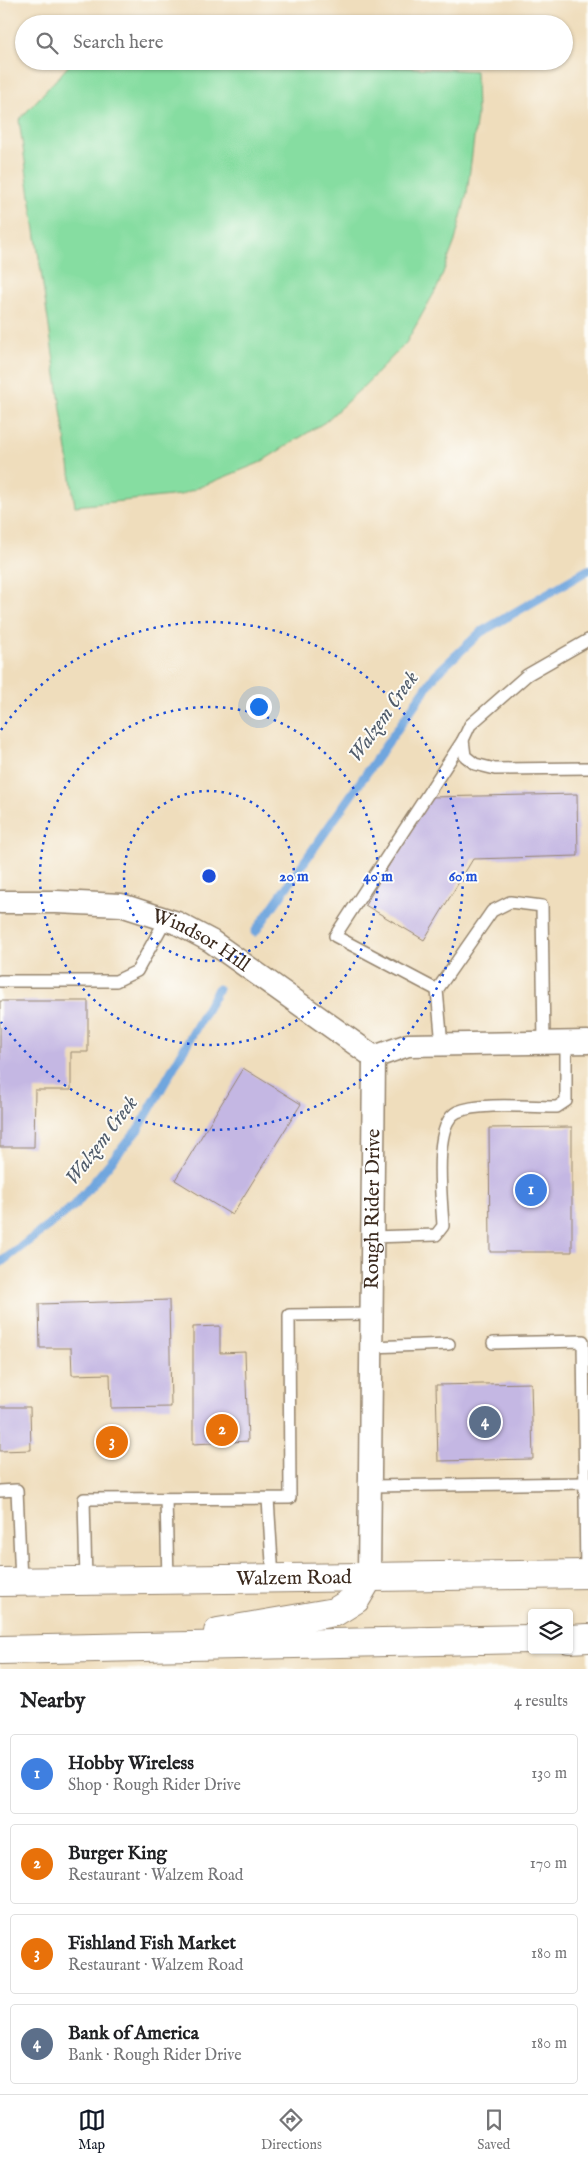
<!DOCTYPE html>
<meta charset="utf-8">
<style>
:root{--surface:#fff;--page:#f6f6f6;--text:#202124;--muted:#757577;--line:#e0e0e0;--accent:#111827}
body{margin:0;font-family:"IM FELL English",serif;background:var(--page);color:var(--text)}
.controls{position:absolute;right:15px;bottom:15px;display:grid;overflow:hidden;border-radius:5px;box-shadow:0 1px 4px #0004}
.controls button{width:45px;height:45px;display:grid;place-items:center;padding:0;border:0;border-bottom:1px solid var(--line);background:var(--surface);color:var(--text);font:25px sans-serif}
.you{position:absolute;left:258px;top:706px;width:18px;height:18px;margin:-12px;border:4px solid #fff;border-radius:50%;background:#1a73e8;box-shadow:0 0 0 8px #1a73e833}
.badge{display:grid;place-items:center;width:32px;height:32px;border-radius:50%;background:var(--accent);color:#fff;font-size:16px;font-weight:700}
.pin{position:absolute;translate:-50% -50%;border:2px solid #fff;box-shadow:0 1px 5px #0006}
.list{margin:0;padding:0;list-style:none}
h2{display:flex;justify-content:space-between;align-items:center;height:65px;margin:0;padding:0 20px;font-size:21px}
h2 small{font-size:16px;font-weight:400;color:var(--muted)}
.list li{display:grid;grid-template-columns:32px 1fr auto;gap:15px;align-items:center;box-sizing:border-box;height:80px;margin:0 10px 10px;padding:0 10px;border:1px solid var(--line);border-radius:5px}
.list b{display:block;font-size:19px;white-space:nowrap}
.list p{margin:0;font-size:16px;white-space:nowrap;color:var(--muted)}
.list em{font-size:16px;font-style:normal;color:var(--muted)}
.icon{flex:none;width:28px;height:28px;fill:none;stroke:currentColor;stroke-width:2;stroke-linecap:round;stroke-linejoin:round}
.map{position:relative;flex:none;width:588px;height:1669px;overflow:hidden}
.search{position:absolute;background:var(--surface);box-shadow:0 1px 4px #0004;left:15px;right:15px;top:15px;height:55px;display:flex;align-items:center;gap:12px;box-sizing:border-box;padding:0 18px;border-radius:28px;color:var(--muted);font-size:19px}
.sheet{height:425px;background:var(--surface)}
nav{display:flex;justify-content:space-around;align-items:center;box-sizing:border-box;height:70px;border-top:1px solid var(--line);background:var(--surface);font-size:14px;color:var(--muted)}
nav a{display:grid;justify-items:center;gap:2px}
nav .on{color:var(--accent)}
.map>svg:first-child{display:block}
.green{fill:#86dda1;stroke:#608460}
.lines{fill:none;stroke-linecap:round;stroke-linejoin:round}
.stream{stroke:#70a6de;stroke-width:9}
.building{fill:#c4b7e3}
.lane-casing{stroke:#95846d;stroke-width:14}
.street-casing{stroke:#95846d;stroke-width:25}
.secondary-casing{stroke:#95846d;stroke-width:30}
.lane{stroke:#fff;stroke-width:11}
.street{stroke:#fff;stroke-width:22}
.secondary{stroke:#fff;stroke-width:28}
.ring{fill:none;stroke:#1d4ed8;stroke-width:2.5;stroke-dasharray:2.5 5}
.labels{text-anchor:middle;dominant-baseline:central;stroke-width:4;stroke-linejoin:round;paint-order:stroke}
.street-label{font-size:20px;fill:#3b2a1e;stroke:#fdfcf7}
.water-label{font-size:21px;font-style:italic;fill:#505c6b;stroke:#fdfcf7}
.centre{fill:#1d4ed8;stroke:#fdfcf7;stroke-width:2.5}
.ring-label{font-size:15px;text-anchor:middle;font-weight:bold;fill:#1d4ed8;stroke:#fdfcf7;stroke-width:4;stroke-linejoin:round;paint-order:stroke}
</style>
<div class="map">
<svg width="588" height="1669" viewBox="0 0 588 1669">
<rect width="100%" height="100%" fill="#fdfcf7"/>
<filter id="ink" filterUnits="userSpaceOnUse"><feTurbulence type="fractalNoise" baseFrequency=".02" numOctaves="2"/><feDisplacementMap in="SourceGraphic" scale="10" xChannelSelector="R" yChannelSelector="G"/><feConvolveMatrix kernelMatrix="1 2 1 2 8 2 1 2 1" color-interpolation-filters="sRGB"/></filter>
<filter id="wash" filterUnits="userSpaceOnUse"><feTurbulence type="fractalNoise" baseFrequency=".0096" numOctaves="4" result="noise"/><feDisplacementMap in="SourceGraphic" scale="20" xChannelSelector="R" yChannelSelector="G"/><feGaussianBlur stdDeviation="1.12" result="paint"/><feColorMatrix in="noise" values="0 0 0 0 0 0 0 0 0 0 0 0 0 0 0 0 0 1.4 0 .05"/><feComposite in="paint" operator="in"/></filter>
<g filter="url(#wash)">
<rect width="100%" height="100%" fill="#efddbc"/>
<polygon class="green" points="73,61 278,61 476,71 477,115 467,193 455,241 438,286 406,343 366,384 325,422 259,463 180,495 75,506 19,120"/>
<g class="lines">
<g class="stream">
<polyline points="255,932 436,674 481,632 588,570"/>
<polyline points="0,1263 75,1205 139,1128 218,989"/>
</g>
</g>
<g id="blocks">
<g class="building">
<polygon points="577,794 578,856 473,859 424,940 365,905 430,797"/>
<polygon points="0,1001 88,1001 88,1052 71,1052 71,1090 35,1090 34,1147 0,1147"/>
<polygon points="243,1068 301,1104 232,1215 175,1180"/>
<polygon points="572,1127 572,1252 490,1252 489,1128"/>
<polygon points="169,1300 171,1407 111,1408 110,1374 72,1375 71,1348 40,1348 39,1304"/>
<polygon points="220,1326 220,1353 245,1352 248,1441 193,1444 193,1327"/>
<polygon points="531,1383 533,1459 438,1461 436,1385"/>
<polygon points="0,1407 30,1407 31,1450 0,1451"/>
</g>
</g>
</g>
<g filter="url(#ink)">
<use href="#blocks" fill-opacity="0" stroke="#95846d" stroke-width="1"/>
<g class="lines">
<defs>
<g id="lane">
<polyline points="588,640 527,675 470,725 463,740 465,756 475,764 495,769 588,768"/>
<polyline points="0,981 116,981 137,971 166,919"/>
<polyline points="437,990 335,936 463,740"/>
<polyline points="442,1045 437,990 492,911 510,902 542,906 544,1043"/>
<path d="M 372,1237 L 436,1235 L 443,1226 C 442,1201 432,1124 457,1112 C 479,1102 531,1107 557,1107 L 566,1101 L 566,1043"/>
<polyline points="493,1343 583,1341 586,1574"/>
<polyline points="371,1347 449,1344"/>
<polyline points="370,1486 585,1483"/>
<polyline points="0,1491 17,1490 21,1581"/>
<polyline points="166,1499 168,1580"/>
<polyline points="268,1499 273,1578"/>
<polyline points="86,1581 84,1499 290,1498 289,1315 371,1314"/>
</g>
<g id="street">
<path id="s1" d="M 0,902 L 57,902 L 121,905 L 177,923 L 211,941 L 374,1057"/>
<polyline points="374,1057 408,1045 588,1042"/>
<path id="s2" d="M 369,1577 L 374,1057"/>
</g>
<g id="secondary">
<path id="s3" d="M 0,1582 L 588,1574"/>
<polyline points="218,1632 335,1612 356,1599 369,1577"/>
<polyline points="569,1639 588,1638"/>
<polyline points="0,1650 532,1639"/>
</g>
</defs>
<use href="#lane" class="lane-casing"/>
<use href="#street" class="street-casing"/>
<use href="#secondary" class="secondary-casing"/>
<use href="#lane" class="lane"/>
<use href="#street" class="street"/>
<use href="#secondary" class="secondary"/>
</g>
</g>
<g class="ring">
<circle cx="209" cy="876" r="85"/>
<circle cx="209" cy="876" r="169"/>
<path d="M1 730A254 254 0 1 1 1 1022"/>
</g>
<g class="labels">
<g class="street-label">
<text stroke="none"><textPath href="#s1" startOffset="209">Windsor Hill</textPath></text>
<text stroke="none"><textPath href="#s2" startOffset="368">Rough Rider Drive</textPath></text>
<text stroke="none"><textPath href="#s3" startOffset="294">Walzem Road</textPath></text>
</g>
<g class="water-label">
<text transform="translate(384 717) rotate(-55)">Walzem Creek</text>
<text transform="translate(102 1141) rotate(-53)">Walzem Creek</text>
</g>
</g>
<circle cx="209" cy="876" r="8" class="centre"/>
<g class="ring-label">
<text x="294" y="881">20 m</text>
<text x="378" y="881">40 m</text>
<text x="463" y="881">60 m</text>
</g>
</svg>
<div class="controls">
<button><svg class="icon" aria-label="layers" viewBox="0 0 24 24"><path d="M12 4l9 5-9 5-9-5zM3 14l9 5 9-5"/></svg></button>
</div>
<div class="you"></div>
<div class="pin badge" style="left:531px;top:1190px;background:#3f7fe0">1</div>
<div class="pin badge" style="left:222px;top:1430px;background:#e8710a">2</div>
<div class="pin badge" style="left:112px;top:1442px;background:#e8710a">3</div>
<div class="pin badge" style="left:485px;top:1422px;background:#5c6f8a">4</div>
<div class="search"><svg class="icon" aria-label="search" viewBox="0 0 24 24"><circle cx="10" cy="10" r="6"/><path d="M15 15l6 6"/></svg>Search here</div>
</div>
<section class="sheet">
<h2>Nearby<small>4 results</small></h2>
<ul class="list">
<li><span class="badge" style="background:#3f7fe0">1</span><div><b>Hobby Wireless</b><p>Shop · Rough Rider Drive</p></div><em>130 m</em></li>
<li><span class="badge" style="background:#e8710a">2</span><div><b>Burger King</b><p>Restaurant · Walzem Road</p></div><em>170 m</em></li>
<li><span class="badge" style="background:#e8710a">3</span><div><b>Fishland Fish Market</b><p>Restaurant · Walzem Road</p></div><em>180 m</em></li>
<li><span class="badge" style="background:#5c6f8a">4</span><div><b>Bank of America</b><p>Bank · Rough Rider Drive</p></div><em>180 m</em></li>
</ul>
</section>
<nav>
<a class="on"><svg class="icon" aria-label="map" viewBox="0 0 24 24"><path d="M3 6l6-2 6 2 6-2v14l-6 2-6-2-6 2zM9 4v14M15 6v14"/></svg>Map</a>
<a><svg class="icon" aria-label="directions" viewBox="0 0 24 24"><path d="M12 3l9 9-9 9-9-9zM9 14v-3h6M13 9l2 2-2 2"/></svg>Directions</a>
<a><svg class="icon" aria-label="saved" viewBox="0 0 24 24"><path d="M7 4h10v16l-5-4-5 4z"/></svg>Saved</a>
</nav>
